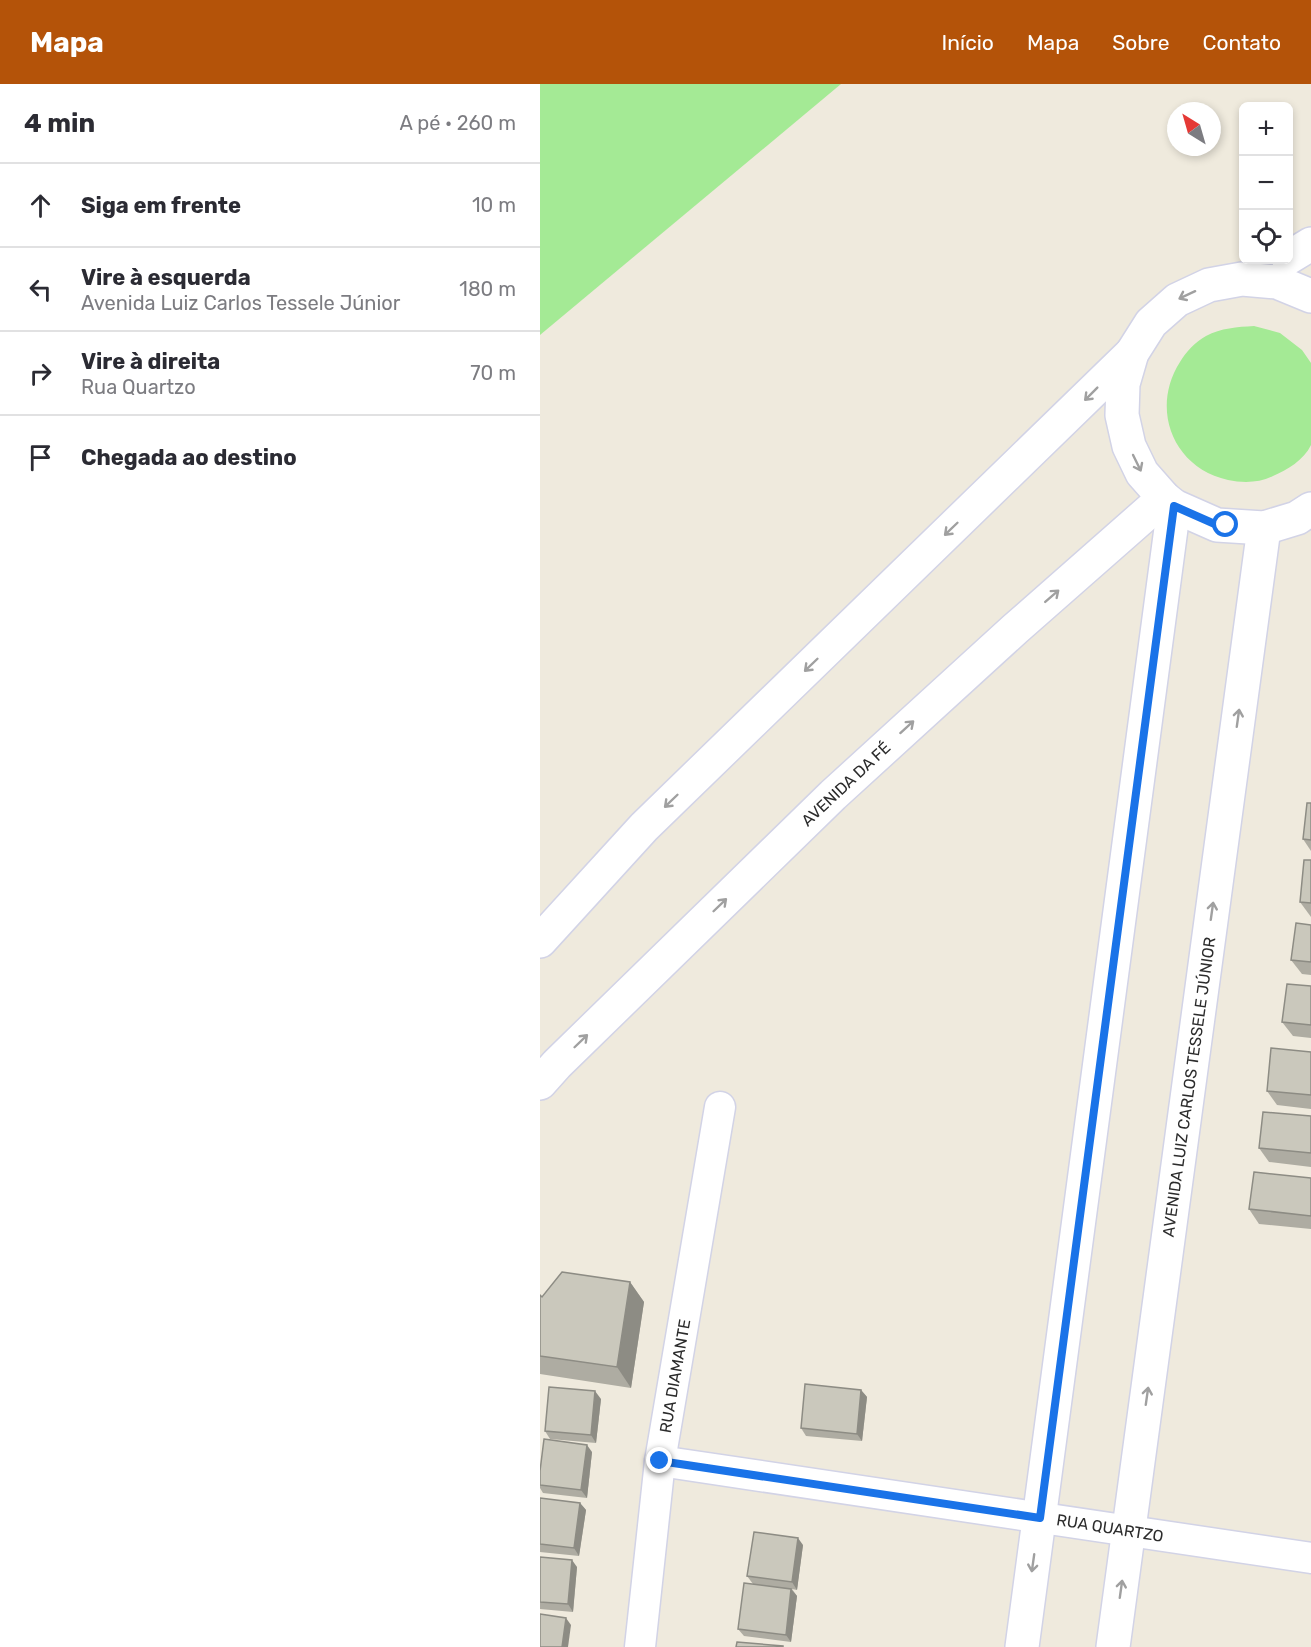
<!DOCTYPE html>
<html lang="pt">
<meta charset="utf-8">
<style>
:root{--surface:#fff;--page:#f7f7f7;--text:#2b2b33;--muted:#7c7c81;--line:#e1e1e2;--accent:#b45309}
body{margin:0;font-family:Rubik,sans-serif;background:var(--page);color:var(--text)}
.controls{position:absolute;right:18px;top:18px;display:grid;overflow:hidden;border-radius:9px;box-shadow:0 3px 9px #0003}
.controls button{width:54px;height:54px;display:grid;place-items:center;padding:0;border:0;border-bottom:2px solid var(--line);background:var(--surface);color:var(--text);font:30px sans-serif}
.compass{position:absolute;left:627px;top:18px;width:54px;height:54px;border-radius:50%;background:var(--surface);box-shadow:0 3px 9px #0003;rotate:323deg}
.stop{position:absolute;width:18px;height:18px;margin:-14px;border:4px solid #1a73e8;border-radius:50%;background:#fff}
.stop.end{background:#1a73e8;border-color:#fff;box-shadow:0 2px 6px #0008}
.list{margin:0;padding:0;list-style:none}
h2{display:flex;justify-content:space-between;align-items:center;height:78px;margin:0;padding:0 24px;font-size:26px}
h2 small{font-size:20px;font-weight:400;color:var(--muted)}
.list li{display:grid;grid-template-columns:39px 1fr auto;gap:18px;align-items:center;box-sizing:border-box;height:84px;padding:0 24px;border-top:2px solid var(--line)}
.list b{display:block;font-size:22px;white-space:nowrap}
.list p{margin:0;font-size:20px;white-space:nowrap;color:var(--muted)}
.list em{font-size:20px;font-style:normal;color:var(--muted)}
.icon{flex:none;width:33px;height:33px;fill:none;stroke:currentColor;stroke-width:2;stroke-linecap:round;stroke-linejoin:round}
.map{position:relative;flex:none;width:771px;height:1563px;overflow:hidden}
header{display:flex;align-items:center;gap:36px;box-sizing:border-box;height:84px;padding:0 30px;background:var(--accent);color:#fff}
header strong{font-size:28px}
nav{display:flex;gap:33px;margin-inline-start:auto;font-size:21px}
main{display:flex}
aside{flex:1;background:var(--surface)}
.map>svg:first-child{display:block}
.green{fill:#a4ea95}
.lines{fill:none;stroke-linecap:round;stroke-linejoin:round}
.street-casing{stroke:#d2d3e6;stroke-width:33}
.secondary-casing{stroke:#d2d3e6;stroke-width:36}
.street{stroke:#fff;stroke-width:30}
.secondary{stroke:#fff;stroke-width:33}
.wall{fill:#aeaca2}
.shaded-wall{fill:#8d8c84}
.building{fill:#cac8bc;stroke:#8d8c84;stroke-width:1.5}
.oneway{stroke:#a0a0a0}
.route{stroke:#1a73e8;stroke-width:8}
.labels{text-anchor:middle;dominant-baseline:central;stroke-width:4.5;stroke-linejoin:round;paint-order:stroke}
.street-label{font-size:16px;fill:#2c2c2c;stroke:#fff}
</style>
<header>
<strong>Mapa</strong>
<nav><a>Início</a><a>Mapa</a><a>Sobre</a><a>Contato</a></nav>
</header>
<main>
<aside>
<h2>4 min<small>A pé · 260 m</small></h2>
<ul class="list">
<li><svg class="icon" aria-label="ahead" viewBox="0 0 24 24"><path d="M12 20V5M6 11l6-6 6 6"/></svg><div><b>Siga em frente</b></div><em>10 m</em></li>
<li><svg class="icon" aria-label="left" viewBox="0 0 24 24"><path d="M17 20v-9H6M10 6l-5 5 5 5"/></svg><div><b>Vire à esquerda</b><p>Avenida Luiz Carlos Tessele Júnior</p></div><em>180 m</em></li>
<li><svg class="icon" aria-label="right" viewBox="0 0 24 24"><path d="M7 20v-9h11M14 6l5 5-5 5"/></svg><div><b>Vire à direita</b><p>Rua Quartzo</p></div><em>70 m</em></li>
<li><svg class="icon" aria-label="arrive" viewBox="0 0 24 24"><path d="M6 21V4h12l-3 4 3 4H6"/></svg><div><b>Chegada ao destino</b></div></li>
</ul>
</aside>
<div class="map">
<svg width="771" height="1563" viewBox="0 0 771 1563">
<rect width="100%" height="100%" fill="#efeadd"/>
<g class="green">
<polygon points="0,0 301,0 0,251"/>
<path d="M 714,242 L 740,249 L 762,266 L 771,279 L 771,361 C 764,376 747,386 733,392 C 719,399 703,399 688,396 C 633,384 610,325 640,278 C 646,268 655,258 666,252 C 681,244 697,243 714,242 Z"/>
</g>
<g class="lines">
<defs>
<g id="street">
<polyline points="120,1377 771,1474"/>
<polyline points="100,1563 120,1377 180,1023"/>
</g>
<g id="secondary">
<polyline points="748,174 771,160"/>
<polyline points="771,212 737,198 702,195 669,201 637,216 611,239 592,269 583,300 582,331 589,362 602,389 624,414 634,422 677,441 724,444 757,434 771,425"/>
<polyline points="0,857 104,743 592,269"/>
<polyline points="0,999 17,980 293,711 475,545 624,414"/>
<polyline points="482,1563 634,422"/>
<polyline points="573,1563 724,444"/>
</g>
</defs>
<use href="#street" class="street-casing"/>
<use href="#secondary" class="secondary-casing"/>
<use href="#street" class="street"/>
<use href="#secondary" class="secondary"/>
</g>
<g class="wall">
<polygon points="771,719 771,767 763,755"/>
<polygon points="771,776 771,833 760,818"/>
<polygon points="771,841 771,891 762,890 751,876"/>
<polygon points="771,902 771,954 753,952 742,938"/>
<polygon points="771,968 771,1025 737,1021 727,1007"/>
<polygon points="771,1032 771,1083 729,1078 719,1064"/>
<polygon points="771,1094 771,1145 719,1140 709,1125"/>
<polygon points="90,1198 104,1218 91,1304 0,1290 0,1211 2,1213"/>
<polygon points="321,1306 327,1313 322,1357 266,1352 261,1344"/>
<polygon points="61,1315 56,1359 10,1355 5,1347"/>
<polygon points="52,1368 47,1414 3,1409 0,1404 0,1387"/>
<polygon points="0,1414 40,1419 46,1426 39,1472 0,1468"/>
<polygon points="263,1461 257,1506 252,1505 257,1512 251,1558 204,1552 198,1545 213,1500 207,1492"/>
<polygon points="0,1473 37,1483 33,1528 0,1525"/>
</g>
<g class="shaded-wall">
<polygon points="90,1198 104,1218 91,1304 77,1283"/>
<polygon points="321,1306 327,1313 322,1357 317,1350"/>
<polygon points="55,1307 61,1315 56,1359 51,1351"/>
<polygon points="47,1361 52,1368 47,1414 41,1406"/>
<polygon points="40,1419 46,1426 39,1472 34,1464"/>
<polygon points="258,1454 263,1461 257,1506 252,1498"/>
<polygon points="32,1476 37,1483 33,1528 28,1520"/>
<polygon points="251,1505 257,1512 251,1558 246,1551"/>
<polygon points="26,1534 31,1541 28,1563 22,1563"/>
</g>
<g class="building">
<polygon points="767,719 771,719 771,756 763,755"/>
<polygon points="764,776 771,776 771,819 760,818"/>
<polygon points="756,839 771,841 771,878 751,876"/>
<polygon points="747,900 771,902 771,941 742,938"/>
<polygon points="731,964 771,968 771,1011 727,1007"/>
<polygon points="723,1028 771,1032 771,1069 719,1064"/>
<polygon points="714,1088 771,1094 771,1132 709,1125"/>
<polygon points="22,1188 90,1198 77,1283 0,1272 0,1211 2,1213"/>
<polygon points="265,1300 321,1306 317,1350 261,1344"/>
<polygon points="9,1303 55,1307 51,1351 5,1347"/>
<polygon points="4,1355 47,1361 41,1406 0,1401 0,1387"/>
<polygon points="0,1414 40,1419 34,1464 0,1460"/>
<polygon points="214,1448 258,1454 252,1498 207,1492"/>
<polygon points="0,1473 32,1476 28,1520 0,1518"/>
<polygon points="204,1499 251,1505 246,1551 198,1545"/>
<polygon points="0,1530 26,1534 22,1563 0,1563"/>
<polygon points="197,1558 243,1562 243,1563 196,1563"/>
</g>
<defs><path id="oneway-shaft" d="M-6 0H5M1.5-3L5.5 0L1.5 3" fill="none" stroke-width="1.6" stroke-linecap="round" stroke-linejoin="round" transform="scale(1.5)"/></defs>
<g class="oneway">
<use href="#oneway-shaft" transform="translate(647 211) rotate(155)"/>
<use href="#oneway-shaft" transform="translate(551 310) rotate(135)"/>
<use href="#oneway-shaft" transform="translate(597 379) rotate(64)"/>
<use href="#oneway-shaft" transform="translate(411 445) rotate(136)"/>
<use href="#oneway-shaft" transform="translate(512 512) rotate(-41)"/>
<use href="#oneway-shaft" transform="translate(271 581) rotate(136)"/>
<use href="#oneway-shaft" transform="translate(698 634) rotate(-82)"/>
<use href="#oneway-shaft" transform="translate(367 643) rotate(-42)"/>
<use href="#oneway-shaft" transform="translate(131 717) rotate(136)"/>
<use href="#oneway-shaft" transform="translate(180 821) rotate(-44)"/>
<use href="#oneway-shaft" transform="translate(672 827) rotate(-82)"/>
<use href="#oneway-shaft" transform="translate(41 957) rotate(-44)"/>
<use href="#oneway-shaft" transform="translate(607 1312) rotate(-82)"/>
<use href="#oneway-shaft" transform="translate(493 1479) rotate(98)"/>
<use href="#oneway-shaft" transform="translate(581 1505) rotate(-82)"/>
</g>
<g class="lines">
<polyline class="route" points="120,1377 500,1434 634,422 677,441 686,441"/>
</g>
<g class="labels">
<g class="street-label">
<text transform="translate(306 700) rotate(-43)">AVENIDA DA FÉ</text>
<text transform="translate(649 1003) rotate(-82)">AVENIDA LUIZ CARLOS TESSELE JÚNIOR</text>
<text transform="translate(135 1292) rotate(-80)">RUA DIAMANTE</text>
<text transform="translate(570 1444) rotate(9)">RUA QUARTZO</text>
</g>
</g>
</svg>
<div class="controls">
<button>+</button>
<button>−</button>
<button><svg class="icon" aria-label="locate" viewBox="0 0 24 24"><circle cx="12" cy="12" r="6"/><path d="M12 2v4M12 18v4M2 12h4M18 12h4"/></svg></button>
</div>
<svg class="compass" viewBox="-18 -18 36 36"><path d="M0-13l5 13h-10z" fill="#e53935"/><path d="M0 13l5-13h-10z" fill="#7c7c81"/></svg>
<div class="stop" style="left:686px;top:441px"></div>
<div class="stop end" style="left:120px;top:1377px"></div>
</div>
</main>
